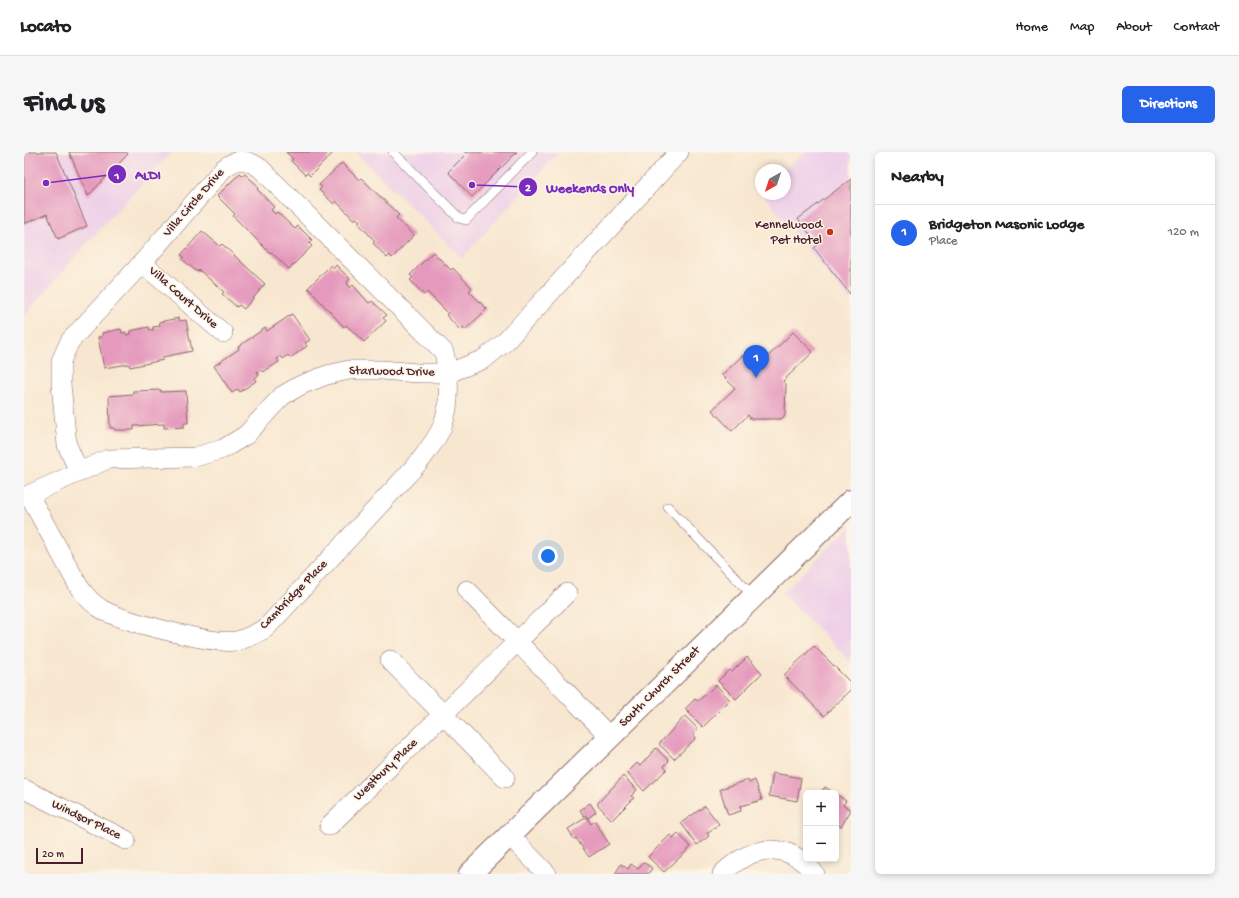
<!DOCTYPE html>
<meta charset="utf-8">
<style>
:root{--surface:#fff;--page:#f6f6f6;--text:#202124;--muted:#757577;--line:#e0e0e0;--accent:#2563eb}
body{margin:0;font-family:"Gochi Hand",sans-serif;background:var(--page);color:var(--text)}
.controls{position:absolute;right:12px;bottom:12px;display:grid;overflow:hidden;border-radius:6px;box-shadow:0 2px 6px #0003}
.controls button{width:36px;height:36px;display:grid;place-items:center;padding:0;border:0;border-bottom:1px solid var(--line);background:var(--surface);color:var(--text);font:20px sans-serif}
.compass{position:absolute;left:731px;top:12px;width:36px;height:36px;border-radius:50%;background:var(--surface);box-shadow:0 2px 6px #0003;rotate:219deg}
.scale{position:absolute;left:12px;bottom:10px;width:47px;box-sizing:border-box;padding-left:4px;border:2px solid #4a1f2b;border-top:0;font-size:11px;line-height:14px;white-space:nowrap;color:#4a1f2b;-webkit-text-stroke:3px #fcf5e5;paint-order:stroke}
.you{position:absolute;left:524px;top:404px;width:14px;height:14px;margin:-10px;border:3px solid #fff;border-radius:50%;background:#1a73e8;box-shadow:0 0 0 6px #1a73e833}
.badge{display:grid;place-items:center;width:26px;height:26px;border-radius:50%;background:var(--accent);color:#fff;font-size:13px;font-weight:700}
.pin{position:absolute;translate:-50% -33px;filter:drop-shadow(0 1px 2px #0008)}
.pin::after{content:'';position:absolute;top:21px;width:14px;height:12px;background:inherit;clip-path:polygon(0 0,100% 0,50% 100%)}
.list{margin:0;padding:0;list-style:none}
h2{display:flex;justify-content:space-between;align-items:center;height:52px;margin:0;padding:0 16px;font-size:17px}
h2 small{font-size:13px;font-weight:400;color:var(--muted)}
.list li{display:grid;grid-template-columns:26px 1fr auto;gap:12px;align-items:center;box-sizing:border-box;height:56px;padding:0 16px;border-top:1px solid var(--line)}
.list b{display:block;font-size:15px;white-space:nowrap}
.list p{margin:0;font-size:13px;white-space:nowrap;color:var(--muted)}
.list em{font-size:13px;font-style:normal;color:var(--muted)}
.map{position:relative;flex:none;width:827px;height:722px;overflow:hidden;border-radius:6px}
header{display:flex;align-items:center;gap:24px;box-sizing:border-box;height:56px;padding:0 20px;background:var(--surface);border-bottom:1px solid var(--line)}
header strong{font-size:19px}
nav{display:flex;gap:22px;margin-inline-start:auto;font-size:14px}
.intro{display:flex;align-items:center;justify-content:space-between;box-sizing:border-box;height:96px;padding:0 24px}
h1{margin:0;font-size:28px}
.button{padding:10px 18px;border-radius:6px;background:var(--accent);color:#fff;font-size:14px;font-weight:700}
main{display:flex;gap:24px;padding:0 24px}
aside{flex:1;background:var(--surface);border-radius:6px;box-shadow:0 2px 6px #0003}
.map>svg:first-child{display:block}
.built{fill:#eed0e8}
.building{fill:#e59abd}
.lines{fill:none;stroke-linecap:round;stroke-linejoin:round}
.lane-casing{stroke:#876565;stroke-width:10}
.street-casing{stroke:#876565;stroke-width:20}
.secondary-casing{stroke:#876565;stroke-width:24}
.lane{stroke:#fff;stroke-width:9}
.street{stroke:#fff;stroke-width:19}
.secondary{stroke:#fff;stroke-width:22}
.poi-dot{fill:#c8321e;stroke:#fcf5e5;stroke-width:1.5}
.labels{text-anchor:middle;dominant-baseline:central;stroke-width:3;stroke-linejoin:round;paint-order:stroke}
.street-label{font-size:13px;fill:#4a1f2b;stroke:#fcf5e5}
.poi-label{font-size:13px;fill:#4a1f2b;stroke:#fcf5e5;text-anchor:end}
.leader{fill:none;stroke:#7b2cbf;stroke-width:1.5}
.callout-dot{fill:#7b2cbf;stroke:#fcf5e5;stroke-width:1.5}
.mark-label{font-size:12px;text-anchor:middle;font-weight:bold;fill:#fff}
.callout-label{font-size:14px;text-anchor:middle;font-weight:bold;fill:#7b2cbf;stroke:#fcf5e5;stroke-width:3;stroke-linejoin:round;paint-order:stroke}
</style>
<header>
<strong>Locato</strong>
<nav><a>Home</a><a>Map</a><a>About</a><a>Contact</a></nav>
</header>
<div class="intro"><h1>Find us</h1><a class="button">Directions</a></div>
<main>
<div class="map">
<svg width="827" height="722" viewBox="0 0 827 722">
<rect width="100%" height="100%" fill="#fcf5e5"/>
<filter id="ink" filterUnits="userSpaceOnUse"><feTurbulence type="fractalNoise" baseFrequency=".025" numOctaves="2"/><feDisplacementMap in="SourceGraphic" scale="8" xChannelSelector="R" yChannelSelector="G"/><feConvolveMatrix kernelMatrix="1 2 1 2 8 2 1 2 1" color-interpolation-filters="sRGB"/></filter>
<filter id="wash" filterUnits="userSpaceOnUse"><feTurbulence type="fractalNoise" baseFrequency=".012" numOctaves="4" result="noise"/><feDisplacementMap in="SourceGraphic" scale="16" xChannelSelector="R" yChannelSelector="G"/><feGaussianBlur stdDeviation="0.9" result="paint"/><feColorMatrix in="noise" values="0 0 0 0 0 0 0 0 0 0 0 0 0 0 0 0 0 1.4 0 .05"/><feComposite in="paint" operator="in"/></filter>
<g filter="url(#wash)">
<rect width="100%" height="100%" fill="#f8e7d0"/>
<g class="built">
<polygon points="0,0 148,0 70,83 0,164"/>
<polygon points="331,0 535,0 438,106"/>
<polygon points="781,0 827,0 827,150 739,42 761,42 760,18"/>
<polygon points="827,374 827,510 758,441"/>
</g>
<g id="blocks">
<g class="building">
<polygon points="0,0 32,0 63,74 34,87 23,62 0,72"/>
<polygon points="45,0 102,0 104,2 64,44"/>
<polygon points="262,0 308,0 309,1 286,24 283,21 281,23 267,9 269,7"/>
<polygon points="441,0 493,0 448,45 424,20 442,2"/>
<polygon points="318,11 335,28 337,26 375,63 372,66 390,83 368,106 366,103 363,106 349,91 351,89 334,71 336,69 332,66 330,68 312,49 310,52 295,38 298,35 295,33"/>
<polygon points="216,21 219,24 221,22 235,35 233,37 250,55 247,58 251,62 253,60 271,77 274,74 288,88 285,91 288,94 265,117 247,100 246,101 209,64 211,62 193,44"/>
<polygon points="827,27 827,141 826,142 790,96 794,93 774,67"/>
<polygon points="178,79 196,94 198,92 241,132 220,157 215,153 213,155 198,142 200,140 175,118 173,120 158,107 160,105 157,103"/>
<polygon points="409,100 427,118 429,116 448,136 445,139 463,157 441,178 439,175 436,178 422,163 424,161 403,140 400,143 386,128 389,126 386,123"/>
<polygon points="307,113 310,116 312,113 326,127 323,130 326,136 329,133 345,151 348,149 363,163 359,166 362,169 340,190 322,173 320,175 284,136"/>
<polygon points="268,162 286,188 281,191 283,194 266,206 264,203 259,207 257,204 253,207 255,210 239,220 237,218 233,220 235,223 230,226 232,229 216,240 214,237 208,241 190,214 215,197 214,195 241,176 243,179"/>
<polygon points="155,166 156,169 162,168 168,199 139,205 139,208 106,215 105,212 80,216 74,185 78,185 78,181 97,177 98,181 102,180 102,183 106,182 106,179 125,175 125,178 129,178 129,175 136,174 135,170"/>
<polygon points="769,180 789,200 759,229 762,232 761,263 757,267 727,267 724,263 708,279 688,258 711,236 698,223 719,203 732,216"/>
<polygon points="137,238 137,240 162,239 164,271 160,271 160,275 140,276 140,272 110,274 110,278 91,278 90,276 86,276 85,244 109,242 109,239"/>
<polygon points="790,494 827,531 827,538 800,564 760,523"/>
<polygon points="723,505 738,521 712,547 694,529 705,518 708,520"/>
<polygon points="692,533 706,548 679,575 661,557 671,547 674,549"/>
<polygon points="661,564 674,577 669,582 672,586 650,607 635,592"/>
<polygon points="632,596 645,609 640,614 643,617 620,639 603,621 613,611 616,614"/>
<polygon points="749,621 777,626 773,649 745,644"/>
<polygon points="599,624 613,638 607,644 610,646 588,668 573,652"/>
<polygon points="724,628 725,631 731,628 738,648 716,654 717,659 704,663 696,637"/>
<polygon points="801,635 810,641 797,641"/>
<polygon points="812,642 822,649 819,653 827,658 817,675 812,671"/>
<polygon points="566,651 572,660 564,666 562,663 560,664 556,658"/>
<polygon points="681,654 695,672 683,681 685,684 673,693 657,671"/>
<polygon points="563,665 567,672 571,669 585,692 565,705 552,686 550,687 544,677"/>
<polygon points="654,681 667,695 640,720 624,705 646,683 649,686"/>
<polygon points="619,710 628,716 624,722 591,722 597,712 604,717 607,712 614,717"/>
</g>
</g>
</g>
<g filter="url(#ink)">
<use href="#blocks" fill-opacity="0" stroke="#876565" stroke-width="1"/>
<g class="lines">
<defs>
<g id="lane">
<polyline points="369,0 435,66 442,68 508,0"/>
<polyline points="644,355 729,444"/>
</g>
<g id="street">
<polyline points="118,111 199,181"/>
<path d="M 5,343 L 55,435 C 62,444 68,452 79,458 C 98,469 190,493 212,489 C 223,487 233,481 242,476 L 396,309 C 404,298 413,287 418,275 C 427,252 425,223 420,200 L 236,16 C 220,6 215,5 199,17 L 118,111 L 46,189 L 37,209 L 37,232 L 43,293 L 55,320"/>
<polyline points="0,345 84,307 171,305 199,297 222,283 258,244 277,233 303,223 325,218 358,218 393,221 425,221 460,207 481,190 655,0"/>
<polyline points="443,438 586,585"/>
<polyline points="366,508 481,626"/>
<polyline points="0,637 102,688"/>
<polyline points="305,674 543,441"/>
<polyline points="486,684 523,722"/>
<path d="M 698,722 C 728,693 763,687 791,722"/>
</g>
<polyline id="secondary" points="446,722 827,349"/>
</defs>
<use href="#lane" class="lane-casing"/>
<use href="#street" class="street-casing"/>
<use href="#secondary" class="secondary-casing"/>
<use href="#lane" class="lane"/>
<use href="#street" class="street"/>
<use href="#secondary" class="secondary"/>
</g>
</g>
<circle class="poi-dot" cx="806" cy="80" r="4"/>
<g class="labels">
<g class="street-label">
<text transform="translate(170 51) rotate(-49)">Villa Circle Drive</text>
<text transform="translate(159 146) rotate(41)">Villa Court Drive</text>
<text transform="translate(368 220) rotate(1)">Starwood Drive</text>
<text transform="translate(270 443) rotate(-46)">Cambridge Place</text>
<text transform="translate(636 535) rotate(-45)">South Church Street</text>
<text transform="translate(362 618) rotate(-44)">Westbury Place</text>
<text transform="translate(62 668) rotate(26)">Windsor Place</text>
</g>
<g class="poi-label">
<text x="798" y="73">Kennelwood<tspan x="798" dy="15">Pet Hotel</tspan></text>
</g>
</g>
<path class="leader" d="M22 31L93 22M448 33L504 35"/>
<g class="callout-dot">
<circle cx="22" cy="31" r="4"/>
<circle cx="448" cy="33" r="4"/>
<circle cx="93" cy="22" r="10"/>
<circle cx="504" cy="35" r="10"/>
</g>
<g class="mark-label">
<text x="93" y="27">1</text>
<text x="504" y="39">2</text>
</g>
<g class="callout-label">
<text x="124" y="27">ALDI</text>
<text x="566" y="40">Weekends Only</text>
</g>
</svg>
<div class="controls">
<button>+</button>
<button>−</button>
</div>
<svg class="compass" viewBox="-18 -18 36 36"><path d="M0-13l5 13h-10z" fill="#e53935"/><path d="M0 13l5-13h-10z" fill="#757577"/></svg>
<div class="scale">20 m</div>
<div class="you"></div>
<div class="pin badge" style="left:732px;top:226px">1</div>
</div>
<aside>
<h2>Nearby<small></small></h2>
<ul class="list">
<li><span class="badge">1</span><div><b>Bridgeton Masonic Lodge</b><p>Place</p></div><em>120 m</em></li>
</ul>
</aside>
</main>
